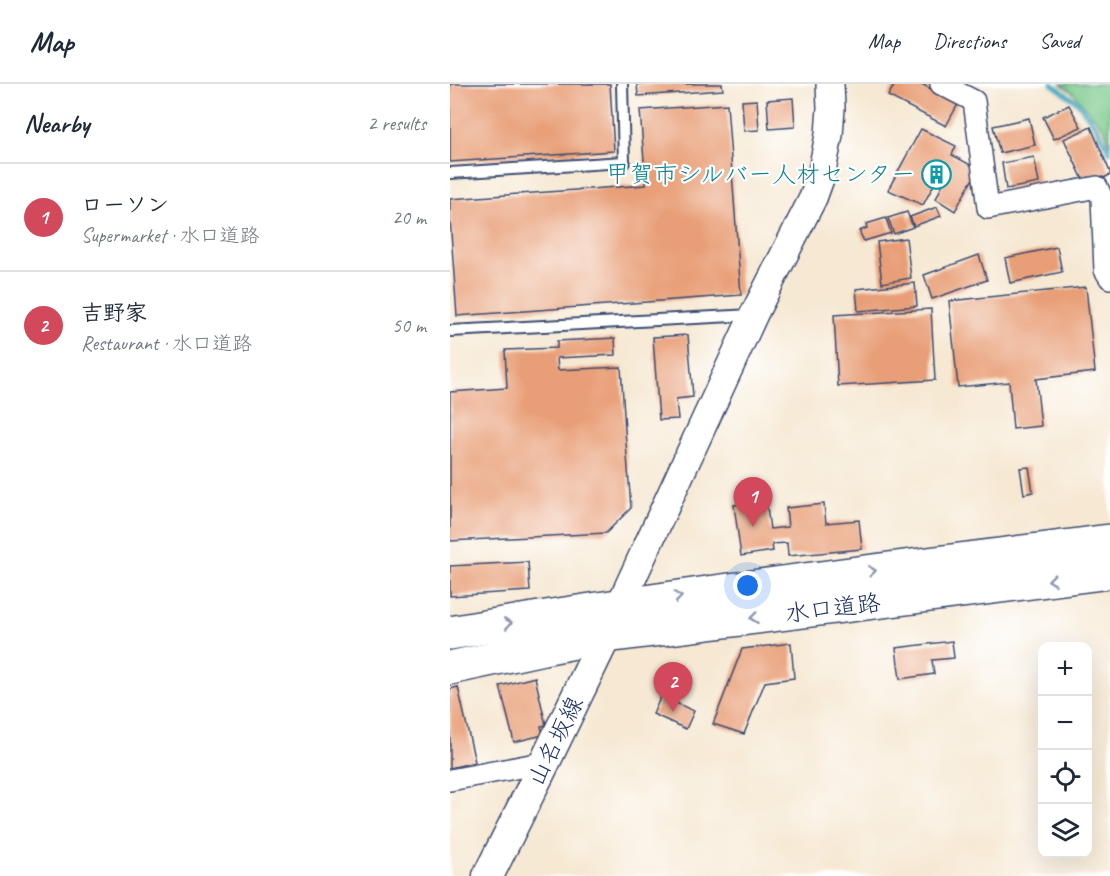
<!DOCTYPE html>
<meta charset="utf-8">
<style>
:root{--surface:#fff;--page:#f2f2f3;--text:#1f2937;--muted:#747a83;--line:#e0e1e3;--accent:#d1495b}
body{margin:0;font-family:Caveat,"Klee One",sans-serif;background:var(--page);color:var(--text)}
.controls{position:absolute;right:18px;bottom:18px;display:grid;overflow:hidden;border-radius:12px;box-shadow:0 6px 24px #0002}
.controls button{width:54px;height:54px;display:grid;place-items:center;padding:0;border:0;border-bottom:2px solid var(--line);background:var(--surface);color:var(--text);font:30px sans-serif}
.you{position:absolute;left:298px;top:502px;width:21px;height:21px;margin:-15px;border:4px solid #fff;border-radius:50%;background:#1a73e8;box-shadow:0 0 0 9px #1a73e833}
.badge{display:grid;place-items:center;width:39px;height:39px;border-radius:50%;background:var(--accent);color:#fff;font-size:20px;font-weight:700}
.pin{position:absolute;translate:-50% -50px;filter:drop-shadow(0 2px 3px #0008)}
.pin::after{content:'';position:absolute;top:32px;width:21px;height:18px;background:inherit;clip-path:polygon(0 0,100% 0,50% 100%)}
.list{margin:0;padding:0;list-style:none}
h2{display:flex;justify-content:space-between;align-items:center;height:78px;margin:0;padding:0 24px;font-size:26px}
h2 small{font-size:20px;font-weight:400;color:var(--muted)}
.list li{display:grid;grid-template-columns:39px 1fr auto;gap:18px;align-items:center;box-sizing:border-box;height:108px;padding:0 24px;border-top:2px solid var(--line)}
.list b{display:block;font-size:22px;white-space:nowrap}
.list p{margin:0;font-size:20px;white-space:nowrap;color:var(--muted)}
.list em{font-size:20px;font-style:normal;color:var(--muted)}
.icon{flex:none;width:33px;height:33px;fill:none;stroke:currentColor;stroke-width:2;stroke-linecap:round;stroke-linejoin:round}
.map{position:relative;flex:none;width:660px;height:792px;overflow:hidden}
header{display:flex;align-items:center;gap:36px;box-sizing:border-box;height:84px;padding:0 30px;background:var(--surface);border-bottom:2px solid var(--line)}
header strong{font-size:28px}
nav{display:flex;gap:33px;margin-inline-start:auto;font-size:21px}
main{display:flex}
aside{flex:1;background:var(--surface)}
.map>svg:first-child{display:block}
.green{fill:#77c787;stroke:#497b72;stroke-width:1.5}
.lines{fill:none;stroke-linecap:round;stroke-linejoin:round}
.stream{stroke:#40a8c0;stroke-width:5}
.building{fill:#e89e76}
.service-casing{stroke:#3c4b6f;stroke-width:14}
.minor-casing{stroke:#3c4b6f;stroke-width:24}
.tertiary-casing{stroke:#3c4b6f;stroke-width:30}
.secondary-casing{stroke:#3c4b6f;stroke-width:33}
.trunk-casing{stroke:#3c4b6f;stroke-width:36}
.service{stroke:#fff;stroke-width:10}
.minor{stroke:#fff;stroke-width:21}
.tertiary{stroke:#fff;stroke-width:27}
.secondary{stroke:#fff;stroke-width:30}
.trunk{stroke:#fff;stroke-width:33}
.oneway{stroke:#8d97ae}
.labels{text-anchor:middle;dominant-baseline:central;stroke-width:4.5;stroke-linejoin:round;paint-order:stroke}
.culture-label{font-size:24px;fill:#0d838f;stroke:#fff;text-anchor:end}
.street-label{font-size:24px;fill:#1b2f5e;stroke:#fff}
</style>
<header>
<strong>Map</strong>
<nav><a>Map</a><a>Directions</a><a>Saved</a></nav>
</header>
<main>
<aside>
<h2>Nearby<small>2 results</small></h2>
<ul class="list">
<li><span class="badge">1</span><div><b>ローソン</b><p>Supermarket · 水口道路</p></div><em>20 m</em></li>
<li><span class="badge">2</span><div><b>吉野家</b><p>Restaurant · 水口道路</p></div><em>50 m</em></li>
</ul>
</aside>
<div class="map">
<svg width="660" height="792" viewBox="0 0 660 792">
<rect width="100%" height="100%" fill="#fff"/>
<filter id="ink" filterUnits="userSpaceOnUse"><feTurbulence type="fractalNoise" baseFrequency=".0167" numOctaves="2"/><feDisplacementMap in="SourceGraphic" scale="12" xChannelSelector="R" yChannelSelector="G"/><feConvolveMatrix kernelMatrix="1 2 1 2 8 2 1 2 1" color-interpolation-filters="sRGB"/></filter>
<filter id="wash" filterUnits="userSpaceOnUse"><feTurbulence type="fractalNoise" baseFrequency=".008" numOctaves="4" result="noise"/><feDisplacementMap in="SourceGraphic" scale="24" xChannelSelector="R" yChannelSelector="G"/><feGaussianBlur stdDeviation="1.35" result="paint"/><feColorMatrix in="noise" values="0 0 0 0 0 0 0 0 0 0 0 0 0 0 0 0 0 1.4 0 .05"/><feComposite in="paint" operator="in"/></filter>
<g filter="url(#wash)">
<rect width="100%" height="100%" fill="#f6e8d2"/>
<polygon class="green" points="611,0 660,0 660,62 654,45 623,9"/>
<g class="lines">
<polyline class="stream" points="602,0 627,18 647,44 660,68"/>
</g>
<g id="blocks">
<g class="building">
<polygon points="0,0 160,0 164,67 0,78"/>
<polygon points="187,0 272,0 273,6 188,12"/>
<polygon points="445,0 472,0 508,20 496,42 438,12"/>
<polygon points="343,14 345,43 319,45 317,16"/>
<polygon points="307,16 309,46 294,47 292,17"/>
<polygon points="277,20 291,211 7,232 0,134 0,115 196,101 190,26"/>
<polygon points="619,21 631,43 604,55 593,33"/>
<polygon points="579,34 585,61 550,69 543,42"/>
<polygon points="641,43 660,88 660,91 636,102 614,55"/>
<polygon points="471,45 506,62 502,71 528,85 505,127 486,115 494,97 487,95 473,121 438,106"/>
<polygon points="584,73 589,99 556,105 552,79"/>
<polygon points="487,123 491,132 464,142 460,133"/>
<polygon points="457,128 463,143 444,150 438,134"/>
<polygon points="436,134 441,149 414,157 409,147 417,144 416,140"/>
<polygon points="456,154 461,194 432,199 427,158"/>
<polygon points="607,163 612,188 560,199 555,174"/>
<polygon points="529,171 537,196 482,215 474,191"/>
<polygon points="465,199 467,222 408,227 406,205"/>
<polygon points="636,203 645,288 586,295 591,342 563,345 559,298 508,303 499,217"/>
<polygon points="481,225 485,296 388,302 384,231"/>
<polygon points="238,251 243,313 226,315 228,335 209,336 203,253"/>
<polygon points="165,254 166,271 107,274 108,286 171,283 175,346 181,424 156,449 0,457 0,308 57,304 55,266 107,264 107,257"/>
<polygon points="579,383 583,408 574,410 570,384"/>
<polygon points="316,416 320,445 338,443 336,424 374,420 376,439 409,436 412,465 338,472 337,459 322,460 323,467 291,472 284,421"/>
<polygon points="78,478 80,507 0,512 0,482"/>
<polygon points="502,557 504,574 482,576 484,590 450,595 446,564"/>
<polygon points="341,559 344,594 315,598 294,650 263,640 292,565"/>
<polygon points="85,593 96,641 91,642 93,651 64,658 50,602"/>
<polygon points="8,603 25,678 0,684 0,605"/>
<polygon points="211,612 244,627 236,645 203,630"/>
</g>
</g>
</g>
<g filter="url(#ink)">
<use href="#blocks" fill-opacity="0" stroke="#3c4b6f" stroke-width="1.5"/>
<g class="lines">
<defs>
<g id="service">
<polyline points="0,89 174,78 172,0"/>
<polyline points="0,247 302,231"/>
</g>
<g id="minor">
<polyline points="491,0 524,17 538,124 647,103 652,114 655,186 660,194"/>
<polyline points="0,696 81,681 92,684"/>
</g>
<polyline id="tertiary" points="170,521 304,230 363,114 371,92 379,51 381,24 380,0"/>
<polyline id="secondary" points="38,792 92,684 164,535"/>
<g id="trunk">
<path d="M 0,549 C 219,511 440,485 660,457"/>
<polyline points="0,584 93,564 156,552 660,488"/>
</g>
</defs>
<use href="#service" class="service-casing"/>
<use href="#minor" class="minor-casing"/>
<use href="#tertiary" class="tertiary-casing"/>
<use href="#secondary" class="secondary-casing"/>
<use href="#trunk" class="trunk-casing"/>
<use href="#service" class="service"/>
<use href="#minor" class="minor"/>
<use href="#tertiary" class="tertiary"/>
<use href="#secondary" class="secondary"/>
<use href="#trunk" class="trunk"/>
</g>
<defs><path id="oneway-chevron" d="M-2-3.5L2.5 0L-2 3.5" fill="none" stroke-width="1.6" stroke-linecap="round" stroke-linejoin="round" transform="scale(1.5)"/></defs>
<g class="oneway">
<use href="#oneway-chevron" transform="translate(422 487) rotate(-7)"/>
<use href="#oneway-chevron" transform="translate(602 496) rotate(173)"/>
<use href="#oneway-chevron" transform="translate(228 513) rotate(-8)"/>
<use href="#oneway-chevron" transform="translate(304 534) rotate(173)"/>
<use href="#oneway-chevron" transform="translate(58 539) rotate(-10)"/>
</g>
</g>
<defs>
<symbol id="building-ring" viewBox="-11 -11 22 22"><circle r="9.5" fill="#fff" stroke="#0f9aa8" stroke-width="1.5"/><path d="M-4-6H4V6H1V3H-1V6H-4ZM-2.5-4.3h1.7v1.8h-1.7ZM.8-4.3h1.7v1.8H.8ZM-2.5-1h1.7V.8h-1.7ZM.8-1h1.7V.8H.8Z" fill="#0f9aa8"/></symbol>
</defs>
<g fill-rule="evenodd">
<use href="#building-ring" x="470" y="74" width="33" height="33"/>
</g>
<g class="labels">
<g class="culture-label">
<text x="465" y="90">甲賀市シルバー人材センター</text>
</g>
<g class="street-label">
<text transform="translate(383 524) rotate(-7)">水口道路</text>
<text transform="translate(105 657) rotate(-64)">山名坂線</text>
</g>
</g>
</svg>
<div class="controls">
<button>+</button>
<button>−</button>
<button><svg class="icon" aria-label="locate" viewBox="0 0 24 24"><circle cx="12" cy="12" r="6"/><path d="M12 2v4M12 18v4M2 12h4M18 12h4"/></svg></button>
<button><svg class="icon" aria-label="layers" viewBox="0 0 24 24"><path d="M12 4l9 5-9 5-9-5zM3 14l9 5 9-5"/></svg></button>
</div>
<div class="you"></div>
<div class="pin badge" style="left:303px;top:443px">1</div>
<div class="pin badge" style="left:223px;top:628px">2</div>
</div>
</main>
